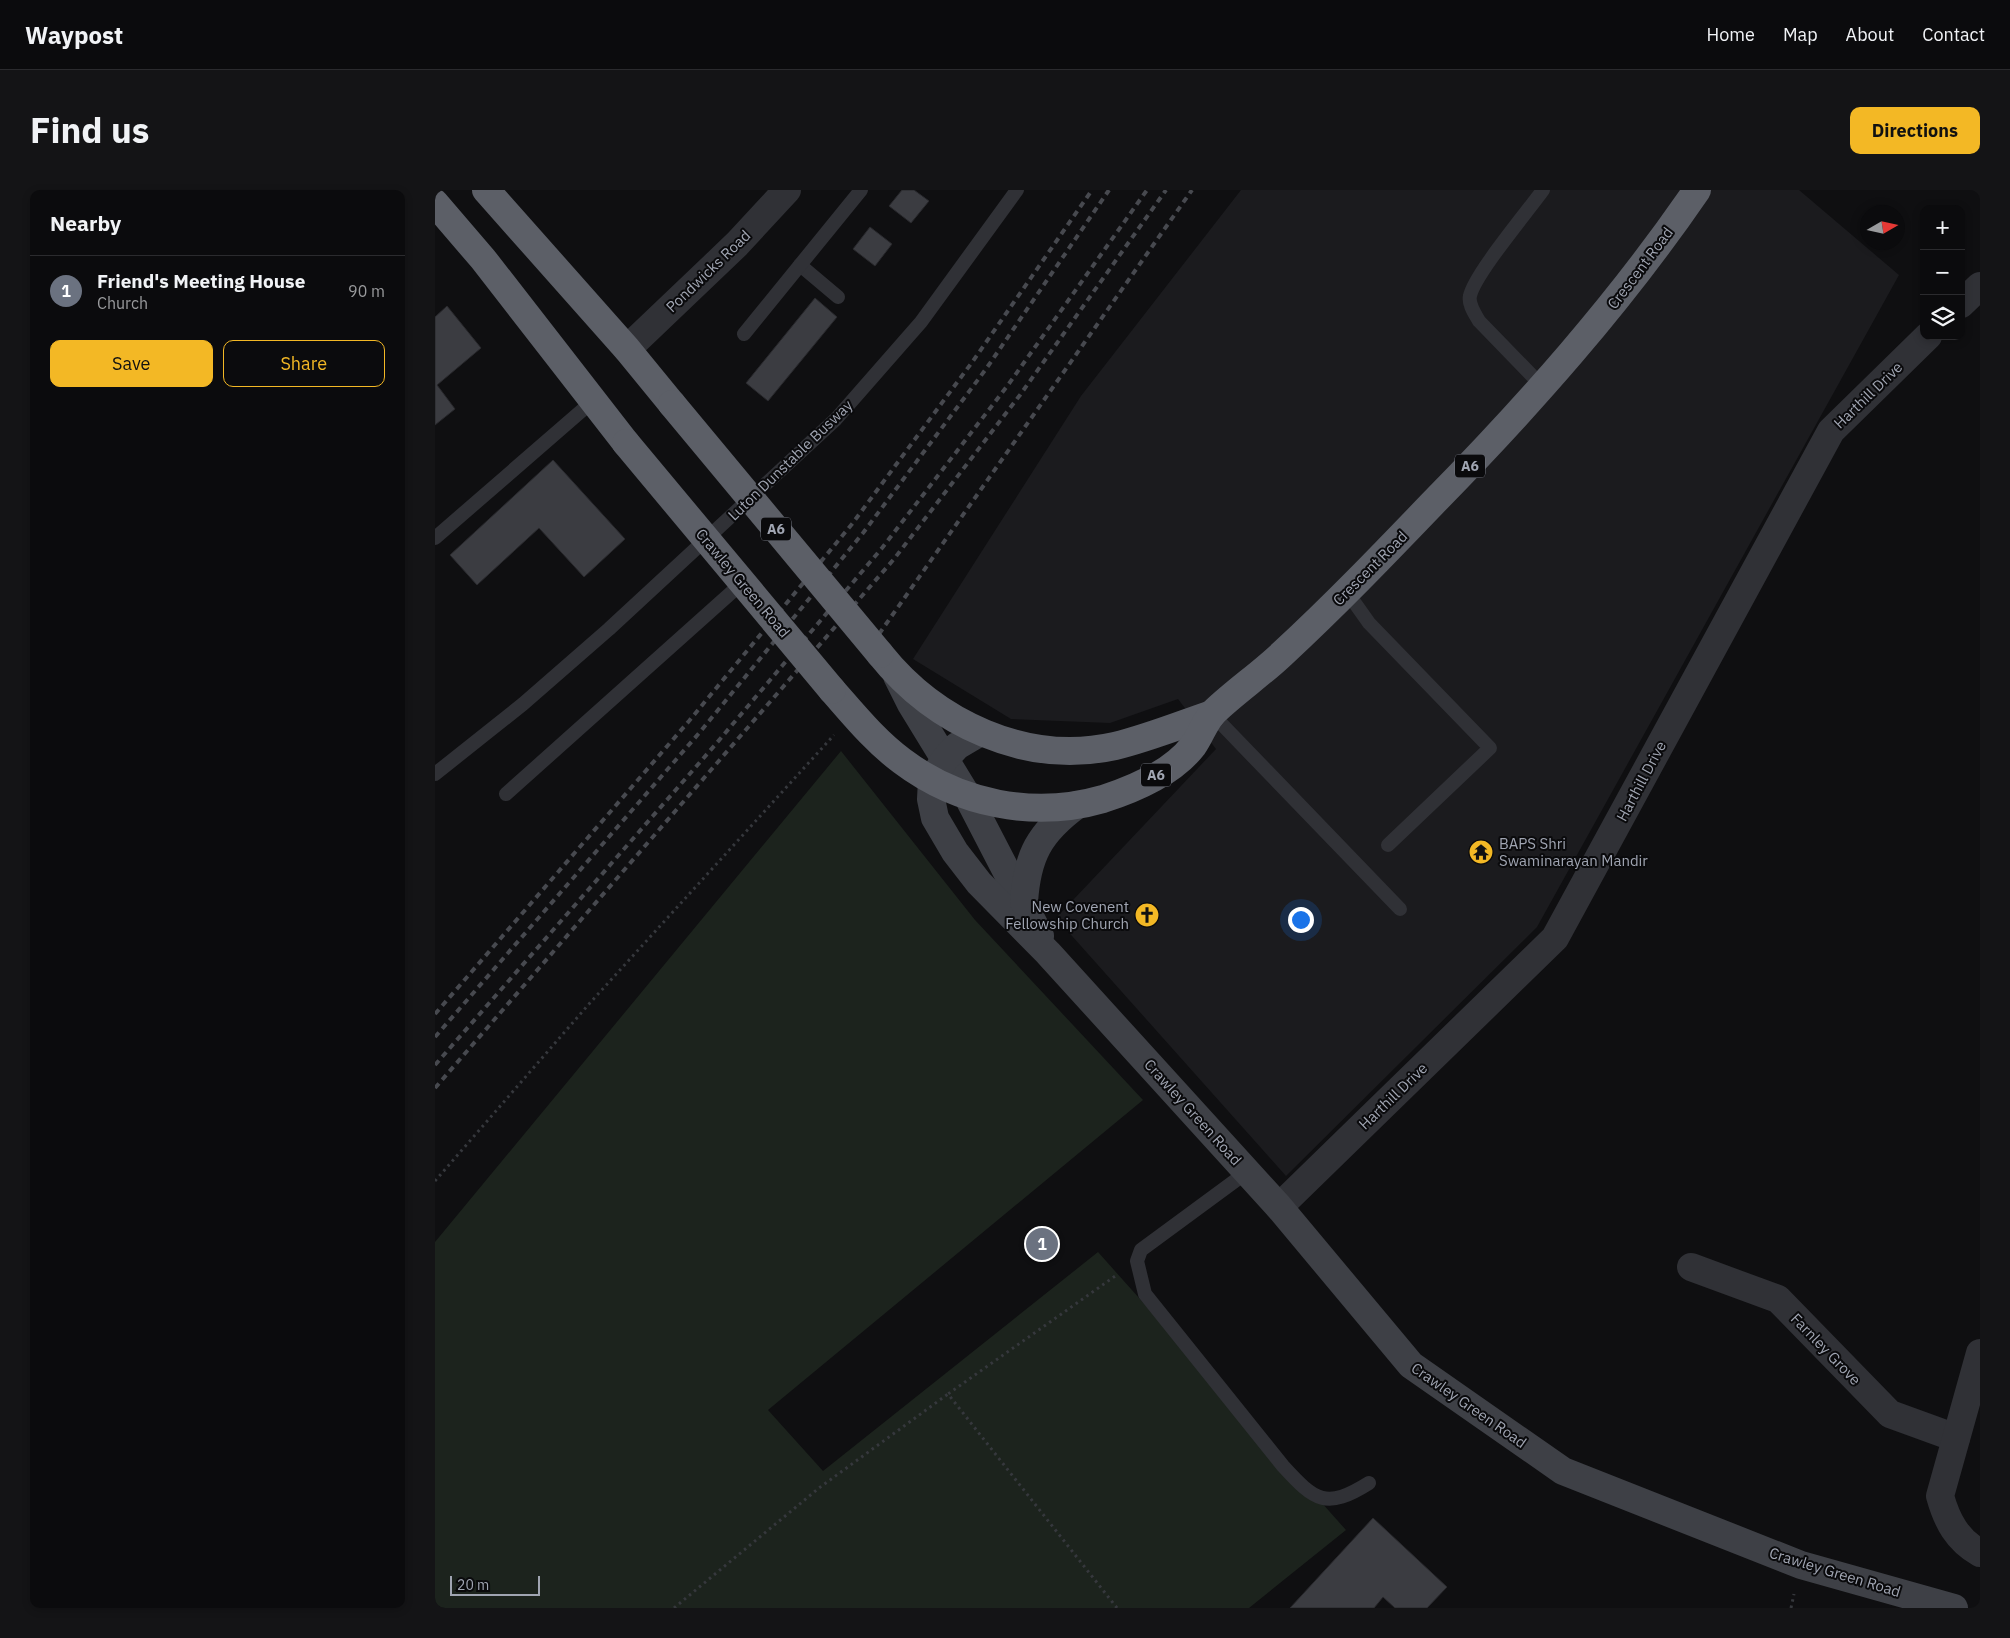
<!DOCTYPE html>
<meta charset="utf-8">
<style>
:root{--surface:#0b0b0d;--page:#141416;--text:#f1f3f6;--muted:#9a9b9d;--line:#2b2b2e;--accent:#f3b825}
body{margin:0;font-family:"IBM Plex Sans",sans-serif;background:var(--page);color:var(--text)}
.controls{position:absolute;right:15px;top:15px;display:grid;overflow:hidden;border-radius:10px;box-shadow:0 2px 8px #0003}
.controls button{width:45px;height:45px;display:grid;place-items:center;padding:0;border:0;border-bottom:1px solid var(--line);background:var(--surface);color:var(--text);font:25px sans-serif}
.compass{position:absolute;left:1425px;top:15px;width:45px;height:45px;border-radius:50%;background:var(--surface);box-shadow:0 2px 8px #0003;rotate:81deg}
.scale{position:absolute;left:15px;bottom:12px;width:90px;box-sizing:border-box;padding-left:5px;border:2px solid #a0a5b2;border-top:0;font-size:14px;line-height:18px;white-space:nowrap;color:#a0a5b2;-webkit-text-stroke:4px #0a0a0c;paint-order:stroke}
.you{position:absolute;left:865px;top:729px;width:18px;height:18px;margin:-12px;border:4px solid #fff;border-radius:50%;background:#1a73e8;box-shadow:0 0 0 8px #1a73e833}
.badge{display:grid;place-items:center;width:32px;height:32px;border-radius:50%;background:var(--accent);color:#fff;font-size:16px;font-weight:700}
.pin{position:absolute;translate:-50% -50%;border:2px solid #fff;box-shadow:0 1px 5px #0006}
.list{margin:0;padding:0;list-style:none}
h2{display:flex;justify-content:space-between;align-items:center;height:65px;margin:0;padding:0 20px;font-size:21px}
h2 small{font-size:16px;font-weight:400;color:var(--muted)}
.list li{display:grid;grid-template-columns:32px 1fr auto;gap:15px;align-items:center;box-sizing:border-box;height:70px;padding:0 20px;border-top:1px solid var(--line)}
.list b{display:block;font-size:19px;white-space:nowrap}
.list p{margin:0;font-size:16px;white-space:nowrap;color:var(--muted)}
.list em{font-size:16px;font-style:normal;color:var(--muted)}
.actions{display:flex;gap:10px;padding:15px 20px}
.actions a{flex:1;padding:11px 0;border:1px solid var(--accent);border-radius:10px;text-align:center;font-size:18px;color:var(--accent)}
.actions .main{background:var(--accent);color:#111}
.icon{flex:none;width:28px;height:28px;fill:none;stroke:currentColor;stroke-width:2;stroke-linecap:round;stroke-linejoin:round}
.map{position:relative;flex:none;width:1545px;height:1418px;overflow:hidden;border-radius:10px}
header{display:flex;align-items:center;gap:30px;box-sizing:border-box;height:70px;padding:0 25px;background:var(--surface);border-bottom:1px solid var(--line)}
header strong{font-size:24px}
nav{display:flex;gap:28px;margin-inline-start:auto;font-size:18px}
.intro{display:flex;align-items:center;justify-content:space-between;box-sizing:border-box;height:120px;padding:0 30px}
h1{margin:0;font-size:35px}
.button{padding:12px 22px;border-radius:10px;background:var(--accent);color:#111;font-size:18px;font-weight:700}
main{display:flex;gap:30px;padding:0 30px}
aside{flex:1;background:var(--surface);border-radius:10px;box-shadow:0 2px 8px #0003}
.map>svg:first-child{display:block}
.built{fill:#1b1b1e}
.green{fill:#1c231d}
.building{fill:#3b3c41;stroke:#29292d}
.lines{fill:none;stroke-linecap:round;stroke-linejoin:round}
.path{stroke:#36383d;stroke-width:3;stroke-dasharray:2.5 4;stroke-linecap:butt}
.lane{stroke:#303136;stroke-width:14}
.street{stroke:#303136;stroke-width:28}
.secondary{stroke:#3e4046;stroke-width:28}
.highway{stroke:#5c5f67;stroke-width:28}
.rail{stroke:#47494f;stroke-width:4;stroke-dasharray:6 5;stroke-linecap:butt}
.highway-bridge{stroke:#5c5f67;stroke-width:28}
.labels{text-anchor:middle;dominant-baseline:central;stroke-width:4;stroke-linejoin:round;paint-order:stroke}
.shield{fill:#0a0a0c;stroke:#737680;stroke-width:1}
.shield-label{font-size:14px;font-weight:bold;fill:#a0a5b2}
.street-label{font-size:15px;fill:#a0a5b2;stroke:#0a0a0c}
.poi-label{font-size:15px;fill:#a0a5b2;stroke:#0a0a0c;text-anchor:start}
</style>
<header>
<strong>Waypost</strong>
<nav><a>Home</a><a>Map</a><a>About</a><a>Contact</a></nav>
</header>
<div class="intro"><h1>Find us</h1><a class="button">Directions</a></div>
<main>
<aside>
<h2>Nearby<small></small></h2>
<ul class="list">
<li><span class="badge" style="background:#6b7280">1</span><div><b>Friend's Meeting House</b><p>Church</p></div><em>90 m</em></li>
</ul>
<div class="actions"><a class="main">Save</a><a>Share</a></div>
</aside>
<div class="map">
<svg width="1545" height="1418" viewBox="0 0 1545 1418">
<rect width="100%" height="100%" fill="#0f0f11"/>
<polygon class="built" points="806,0 1364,0 1464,85 1102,737 851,986 621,728 781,559 743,509 675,533 576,529 478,469 646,206"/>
<polygon class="green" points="406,561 540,730 708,910 333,1220 388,1281 663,1062 911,1340 814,1418 0,1418 0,1052"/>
<g class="building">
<polygon points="467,0 479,0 494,11 476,33 454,16"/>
<polygon points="435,37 457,54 440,76 418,59"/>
<polygon points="380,108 402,127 333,211 311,193"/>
<polygon points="12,116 46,158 2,195 20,219 0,235 0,127"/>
<polygon points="118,270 190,349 149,387 104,338 42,395 15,365"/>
<polygon points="938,1328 1012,1397 992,1418 960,1418 948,1407 939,1418 855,1418"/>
</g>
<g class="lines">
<g class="path">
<polyline points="0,991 154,814 399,545"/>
<polyline points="239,1418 384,1298 513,1204"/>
<polyline points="682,1418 513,1204 683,1084"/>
<polyline points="1356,1418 1359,1404"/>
</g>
<g class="lane">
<polyline points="365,75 403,107"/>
<polyline points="309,144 426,0"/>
<path d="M 1108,197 L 1044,131 C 1040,124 1033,114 1035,106 C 1039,85 1093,21 1108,0"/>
<polyline points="0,348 159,210"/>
<polyline points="912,402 934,433 1055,558 953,655"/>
<polyline points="777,524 965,719"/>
<polyline points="0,584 88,514 174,439 401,229 486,132 582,0"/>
<polyline points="71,604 307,393"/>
<path d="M 812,982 L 706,1060 L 702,1071 L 710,1104 L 848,1276 C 880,1311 891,1320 934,1293"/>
</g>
<g class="street">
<polyline points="1526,114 1545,96"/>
<polyline points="192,159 302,54 352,0"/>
<polyline points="844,1017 1120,748 1396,241 1493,146"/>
<polyline points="1256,1077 1343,1109 1455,1224 1521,1248"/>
<path d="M 1545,1163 L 1505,1306 C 1512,1331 1522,1350 1545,1363"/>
</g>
<g class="secondary">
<polyline points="462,486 476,514 533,607 605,746"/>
<polyline points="544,543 522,556 510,569 497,590 496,609 500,628 520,662 544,693 613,763 844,1017 976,1175 1128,1281 1366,1375 1519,1418"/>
<path d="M 589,712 C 592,666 604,643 642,615"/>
</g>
<g class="highway">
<polyline points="51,0 192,159 237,214"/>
<polyline points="0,13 48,69 191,253"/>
<path d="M 445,464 C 500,533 591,576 680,556 C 713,548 745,535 777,524"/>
<path d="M 397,500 C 419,525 440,551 467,571 C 524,614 599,629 668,609 C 699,599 738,582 758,556 C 766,545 770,530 780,521 C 801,501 826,484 847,464 C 899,416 948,365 997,314 C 1093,216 1184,114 1262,0"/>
</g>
<g class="rail">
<polyline points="444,444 757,0"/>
<polyline points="0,824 254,531 417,334 538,171 657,0"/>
<polyline points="0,847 265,542 428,343 551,179 674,0"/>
<polyline points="0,875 280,555 447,358 573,195 712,0"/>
<polyline points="0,898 459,369 585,205 731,0"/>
</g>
<g class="highway-bridge">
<polyline points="237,214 445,464"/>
<polyline points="191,253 397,500"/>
</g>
</g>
<defs>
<symbol id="temple-disc" viewBox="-11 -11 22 22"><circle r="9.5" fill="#f3b825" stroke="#0a0a0c"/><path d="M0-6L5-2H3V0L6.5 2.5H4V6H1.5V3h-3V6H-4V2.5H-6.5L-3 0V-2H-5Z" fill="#111"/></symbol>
<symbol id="church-disc" viewBox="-11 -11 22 22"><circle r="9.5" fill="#f3b825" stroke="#0a0a0c"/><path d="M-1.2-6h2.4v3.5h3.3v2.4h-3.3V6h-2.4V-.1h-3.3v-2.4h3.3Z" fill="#111"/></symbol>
</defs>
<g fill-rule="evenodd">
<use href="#temple-disc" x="1032" y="648" width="28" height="28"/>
<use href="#church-disc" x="698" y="711" width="28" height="28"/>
</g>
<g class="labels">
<g class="shield">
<rect x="1020" y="264.5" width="30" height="23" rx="4"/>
<rect x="326" y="327.5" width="30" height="23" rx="4"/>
<rect x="706" y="573.5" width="30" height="23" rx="4"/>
</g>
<g class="shield-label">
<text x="1035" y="276">A6</text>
<text x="341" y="339">A6</text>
<text x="721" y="585">A6</text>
</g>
<g class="street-label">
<text transform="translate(1205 78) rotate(-53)">Crescent Road</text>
<text transform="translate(273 81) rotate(-44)">Pondwicks Road</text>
<text transform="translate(1433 205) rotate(-44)">Harthill Drive</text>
<text transform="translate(355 270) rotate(-44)">Luton Dunstable Busway</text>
<text transform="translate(935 378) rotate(-45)">Crescent Road</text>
<text transform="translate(308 393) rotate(50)">Crawley Green Road</text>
<text transform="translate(1206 591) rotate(-62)">Harthill Drive</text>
<text transform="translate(958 906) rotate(-44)">Harthill Drive</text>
<text transform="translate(758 922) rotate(48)">Crawley Green Road</text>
<text transform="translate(1391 1159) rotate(46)">Farnley Grove</text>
<text transform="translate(1034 1215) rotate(35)">Crawley Green Road</text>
<text transform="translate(1400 1382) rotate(17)">Crawley Green Road</text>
</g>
<g class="poi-label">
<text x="1064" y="653">BAPS Shri<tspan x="1064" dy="17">Swaminarayan Mandir</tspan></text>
<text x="694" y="716" text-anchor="end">New Covenent<tspan x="694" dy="17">Fellowship Church</tspan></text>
</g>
</g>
</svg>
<div class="controls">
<button>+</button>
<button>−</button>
<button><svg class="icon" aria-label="layers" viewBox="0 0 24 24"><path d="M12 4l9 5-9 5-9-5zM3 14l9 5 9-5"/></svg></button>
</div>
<svg class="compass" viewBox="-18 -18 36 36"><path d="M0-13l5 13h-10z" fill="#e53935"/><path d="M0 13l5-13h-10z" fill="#9a9b9d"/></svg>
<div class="scale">20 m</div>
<div class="you"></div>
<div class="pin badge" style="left:607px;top:1054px;background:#6b7280">1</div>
</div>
</main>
